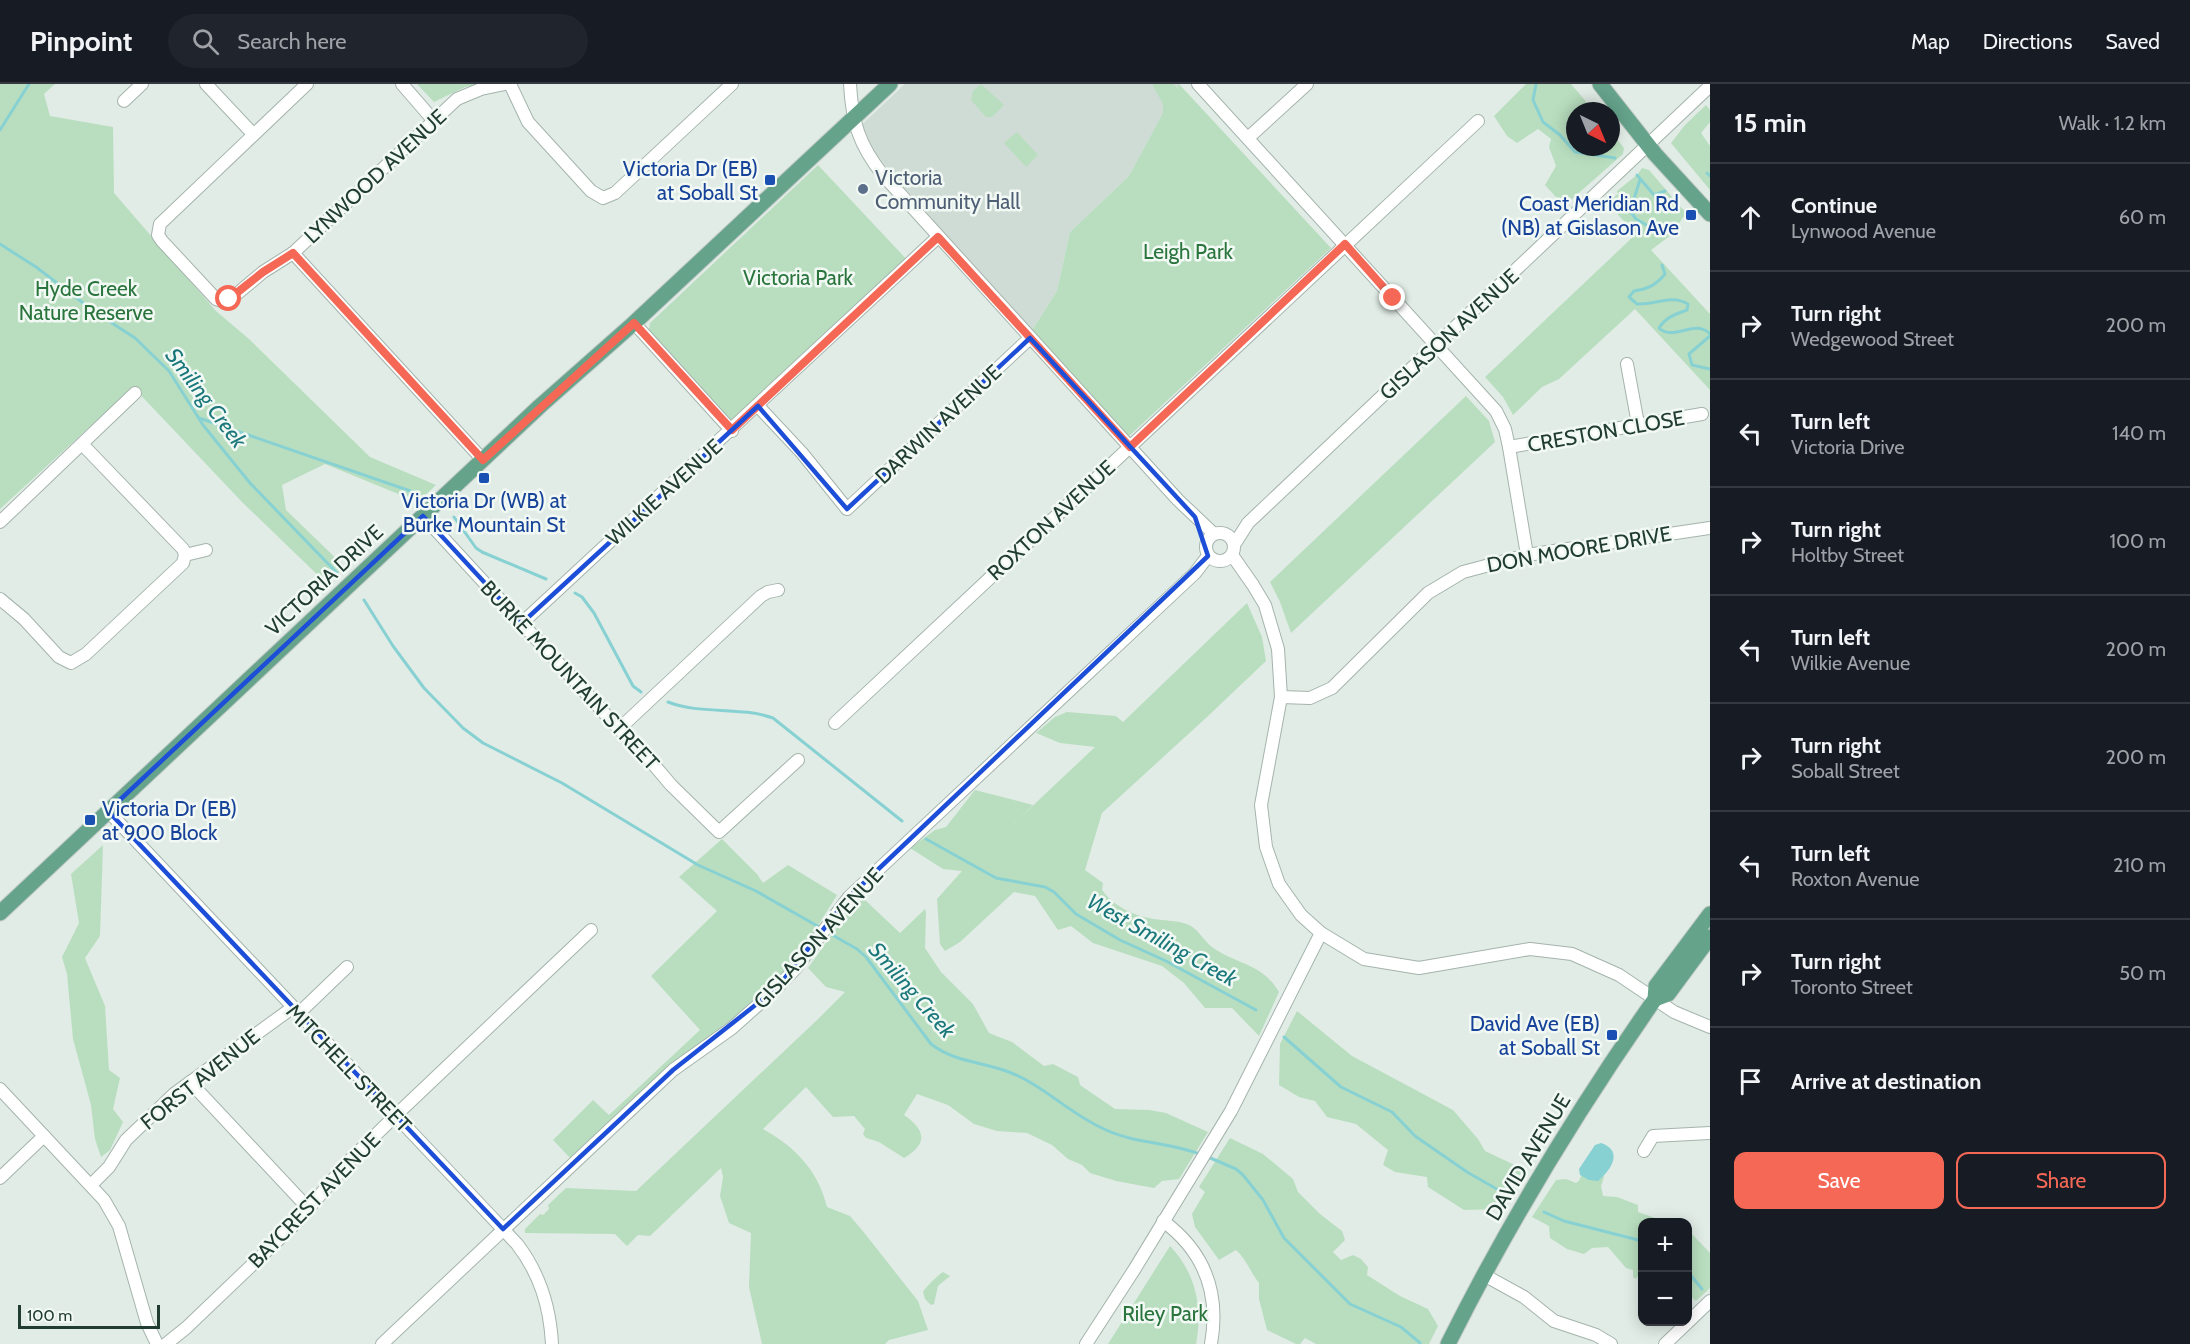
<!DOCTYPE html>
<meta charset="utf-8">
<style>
:root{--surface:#171b24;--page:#20242c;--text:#f1f3f6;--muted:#9ea1a6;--line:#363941;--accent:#f56856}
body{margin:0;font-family:Cabin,sans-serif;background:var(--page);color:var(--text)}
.controls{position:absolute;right:18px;bottom:18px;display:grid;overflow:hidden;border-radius:12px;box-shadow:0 3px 15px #0003}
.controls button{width:54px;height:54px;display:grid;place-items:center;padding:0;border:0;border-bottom:2px solid var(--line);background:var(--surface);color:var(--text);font:30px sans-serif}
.compass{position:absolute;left:1566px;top:18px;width:54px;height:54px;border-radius:50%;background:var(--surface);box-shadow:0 3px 15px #0003;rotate:137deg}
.scale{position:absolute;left:18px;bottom:15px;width:142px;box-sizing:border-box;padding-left:6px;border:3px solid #213d32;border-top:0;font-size:16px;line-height:21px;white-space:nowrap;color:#213d32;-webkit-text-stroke:4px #f2f9f4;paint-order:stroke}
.stop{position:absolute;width:18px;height:18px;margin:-14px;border:4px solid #f56856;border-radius:50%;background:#fff}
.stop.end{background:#f56856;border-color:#fff;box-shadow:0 2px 6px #0008}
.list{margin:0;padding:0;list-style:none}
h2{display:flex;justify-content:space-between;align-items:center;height:78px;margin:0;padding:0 24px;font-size:26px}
h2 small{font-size:20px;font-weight:400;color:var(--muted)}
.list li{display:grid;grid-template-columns:39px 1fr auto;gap:18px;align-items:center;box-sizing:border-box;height:108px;padding:0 24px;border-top:2px solid var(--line)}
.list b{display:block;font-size:22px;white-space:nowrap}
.list p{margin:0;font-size:20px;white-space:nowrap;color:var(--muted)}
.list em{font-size:20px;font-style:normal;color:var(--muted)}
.actions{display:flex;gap:12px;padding:18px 24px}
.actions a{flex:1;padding:14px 0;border:2px solid var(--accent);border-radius:12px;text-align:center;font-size:21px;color:var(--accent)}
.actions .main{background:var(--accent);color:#fff}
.icon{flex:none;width:33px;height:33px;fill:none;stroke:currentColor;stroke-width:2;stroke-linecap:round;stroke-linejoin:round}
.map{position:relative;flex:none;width:1710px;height:1260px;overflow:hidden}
header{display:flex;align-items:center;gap:36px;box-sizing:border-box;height:84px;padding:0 30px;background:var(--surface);border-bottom:2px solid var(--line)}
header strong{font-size:28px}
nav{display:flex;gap:33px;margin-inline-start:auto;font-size:21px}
.search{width:420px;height:54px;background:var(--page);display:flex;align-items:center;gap:15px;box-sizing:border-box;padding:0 21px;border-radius:33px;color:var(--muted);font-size:22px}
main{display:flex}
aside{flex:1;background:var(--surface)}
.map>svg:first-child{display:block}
.built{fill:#cfdcd5}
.green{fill:#b9debf}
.water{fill:#88d1d3}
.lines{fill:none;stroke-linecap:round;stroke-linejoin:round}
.stream{stroke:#88d1d3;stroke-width:3}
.minor-casing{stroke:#a4b4ac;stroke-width:14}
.major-casing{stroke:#c1c9c6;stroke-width:17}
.minor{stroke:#fff;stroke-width:12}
.major{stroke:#65a38b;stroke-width:15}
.route{stroke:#f56856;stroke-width:8}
.marked{fill:none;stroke:#1d4ed8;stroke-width:4.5;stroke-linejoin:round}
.transit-dot{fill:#1a4fb4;stroke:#f2f9f4;stroke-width:2}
.service-dot{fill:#5c6f8a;stroke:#f2f9f4;stroke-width:2}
.labels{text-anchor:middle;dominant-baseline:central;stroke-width:5;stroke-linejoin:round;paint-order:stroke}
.transit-label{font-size:21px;fill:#164399;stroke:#f2f9f4;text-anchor:end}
.street-label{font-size:21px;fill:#213d32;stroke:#f2f9f4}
.service-label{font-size:21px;fill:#4e5e75;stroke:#f2f9f4;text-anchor:start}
.park-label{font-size:21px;fill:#2a753d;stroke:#f2f9f4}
.water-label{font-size:22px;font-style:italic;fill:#1a777b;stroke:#f2f9f4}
</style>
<header>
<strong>Pinpoint</strong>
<div class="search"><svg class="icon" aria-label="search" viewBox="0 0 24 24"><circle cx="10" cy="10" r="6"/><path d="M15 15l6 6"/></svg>Search here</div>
<nav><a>Map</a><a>Directions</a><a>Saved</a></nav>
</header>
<main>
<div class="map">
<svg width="1710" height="1260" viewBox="0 0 1710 1260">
<rect width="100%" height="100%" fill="#e1ece6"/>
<polygon class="built" points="905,0 1179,0 1129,92 1070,148 1057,207 1031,248 855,47"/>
<g class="green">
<polygon points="0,0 55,0 44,10 50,32 113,43 114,109 216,227 249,255 370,373 436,401 418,418 325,380 282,401 286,426 345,483 327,500 242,418 133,303 0,425"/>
<polygon points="417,0 479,0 465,3 434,18"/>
<polygon points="981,0 1004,21 992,33 986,33 971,16 973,7"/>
<polygon points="1152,0 1173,0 1177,4 1179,0 1331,164 1127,354 1031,248 1057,207 1070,148 1129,92 1163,29 1163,20"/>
<polygon points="1526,0 1571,0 1594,27 1575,27 1575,63 1611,63 1611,48 1624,64 1623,70 1564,122 1545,101 1556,82 1549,63 1551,55 1538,45 1517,59 1507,52 1494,32"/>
<polygon points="1706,21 1710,26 1710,38 1701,49 1710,62 1710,106 1671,59 1685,41"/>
<polygon points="1017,48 1038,71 1026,83 1004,59"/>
<polygon points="818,81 911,180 735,344 652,250 649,245 650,239"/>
<polygon points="1642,84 1649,86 1686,129 1671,151 1651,166 1710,230 1710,306 1635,225 1559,295 1542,303 1513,331 1503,313 1485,293 1636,150 1607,119 1618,110 1617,107 1638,90"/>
<polygon points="1466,312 1489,337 1495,358 1291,549 1280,518 1270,498"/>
<path d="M 1247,519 L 1262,553 L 1266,577 L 1207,633 L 1102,729 L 1085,786 L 1103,799 L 1102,806 C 1116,825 1139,834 1162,836 C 1171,837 1181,837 1189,841 C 1199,846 1203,856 1212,863 C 1237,881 1262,879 1279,908 L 1259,952 L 1232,924 L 1205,924 L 1184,899 L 1162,882 L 1093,859 L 1071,842 L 1058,846 L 1035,812 L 1014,808 L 960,858 L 945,867 L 940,860 L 937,815 L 962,787 L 943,785 L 910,764 L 935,746 L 946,743 L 975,706 L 1033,721 L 1005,748 L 1095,663 L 1060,659 L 1036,649 L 1055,633 L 1067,628 L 1116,632 L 1123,638 Z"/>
<polygon points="722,755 757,790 763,799 788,781 837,811 796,877 740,931 572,1076 553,1056 593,1016 609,1031 700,946 651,892 717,827 679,793"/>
<polygon points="103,761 100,852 85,874 105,922 109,986 120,994 113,1025 123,1038 110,1066 101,1073 95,1055 91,1021 73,955 67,890 62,873 79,839 71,790"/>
<path d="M 864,815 L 900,849 L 925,825 L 926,829 L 925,864 L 941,888 L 973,920 L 989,949 L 1012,958 L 1044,982 L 1053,980 L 1078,993 L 1080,1001 L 1115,1025 L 1149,1026 L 1166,1029 L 1208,1048 L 1179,1095 L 1162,1097 L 1154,1104 L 1116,1097 L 1090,1089 L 1082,1081 L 1068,1075 L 1052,1061 L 1027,1049 L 997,1047 L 974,1040 L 948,1021 L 917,1010 L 904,1031 C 924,1045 930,1059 904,1074 L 879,1058 L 866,1054 L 863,1050 L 865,1045 L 854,1032 L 833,1033 L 806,1003 L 763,1045 C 795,1063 818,1086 827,1123 L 850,1132 L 862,1146 L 918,1217 L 928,1246 L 889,1256 L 885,1260 L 762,1260 L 749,1203 L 751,1149 L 729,1139 L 720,1112 L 723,1093 L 721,1084 L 650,1152 L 638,1151 L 627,1162 L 615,1150 L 525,1149 L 525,1145 L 540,1130 L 543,1131 L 549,1125 L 548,1121 L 566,1104 L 636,1107 L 816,937 L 845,908 L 826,903 L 808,884 L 851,824 Z"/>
<polygon points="1297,927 1352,972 1453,1026 1478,1055 1485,1067 1523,1085 1500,1125 1464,1126 1428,1103 1427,1093 1395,1088 1383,1081 1388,1066 1356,1040 1327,1033 1315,1017 1299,1013 1279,1001 1280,960"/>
<path d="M 1230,1054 L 1263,1070 L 1293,1095 L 1298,1108 L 1320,1130 L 1342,1147 L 1345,1156 L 1333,1168 L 1341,1176 L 1353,1171 L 1361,1175 L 1368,1183 L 1367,1191 L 1400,1212 L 1428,1225 L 1438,1242 L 1429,1260 L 1316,1260 L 1305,1254 L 1300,1260 L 1296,1260 L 1267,1246 L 1259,1215 L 1259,1199 C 1251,1189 1246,1175 1236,1166 L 1219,1176 L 1195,1143 L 1192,1130 L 1205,1108 L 1199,1103 Z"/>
<polygon points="1582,1090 1602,1090 1604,1093 1601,1102 1603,1112 1617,1113 1638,1121 1638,1128 1667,1138 1642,1138 1642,1186 1636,1195 1633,1193 1633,1186 1626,1184 1608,1163 1592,1164 1584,1170 1567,1165 1550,1154 1549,1142 1532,1133 1556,1096 1566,1095 1576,1099 1579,1097"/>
<polygon points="1688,1149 1693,1151 1710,1169 1710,1204 1696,1217 1688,1210"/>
<path d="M 1170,1162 C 1196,1189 1203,1224 1196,1260 L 1108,1260 Z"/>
<path d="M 943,1188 L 950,1192 L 938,1202 L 934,1220 L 931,1221 L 925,1215 L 923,1208 C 925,1204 939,1190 943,1188 Z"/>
</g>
<path class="water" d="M 1601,1059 C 1624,1067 1611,1086 1598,1097 L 1589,1096 L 1580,1091 L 1579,1085 L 1595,1061 Z"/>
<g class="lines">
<g class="stream">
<polyline points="1536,0 1533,16 1543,38 1560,51 1575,68 1615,74"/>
<polyline points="0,46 29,0"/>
<polyline points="1707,89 1710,92"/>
<polyline points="1637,91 1654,111 1665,107"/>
<polyline points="1640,96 1630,127 1636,135 1664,151"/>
<polyline points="0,160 36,183 95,228 135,254 169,287 203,341 250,399 337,489"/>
<path d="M 1662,181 L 1665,190 C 1656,201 1648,205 1634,207 L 1629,213 L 1637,220 C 1656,221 1671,210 1688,220 L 1687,226 C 1676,230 1666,233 1659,244 C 1673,258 1696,234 1710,250"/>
<polyline points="1710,252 1689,270 1692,281 1710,285"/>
<polyline points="199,334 419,410"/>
<polyline points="454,433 476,464 482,468 546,495"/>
<polyline points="575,509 582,513 594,529 633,602 641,608"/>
<polyline points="364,516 393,562 424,604 463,644 483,659 562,699 698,781 756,807 821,844"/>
<path d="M 668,618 C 701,631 739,622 773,634 L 902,737"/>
<polyline points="926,755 996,794 1045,803 1054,808 1076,830 1120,856 1166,877 1256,926"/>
<path d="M 827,848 L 857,865 L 866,873 L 931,960 C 956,979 981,977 1009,988 C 1043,1001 1070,1030 1104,1045 C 1135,1060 1170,1058 1202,1071"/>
<polyline points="1284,953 1341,1003 1392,1028 1415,1052 1467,1088 1502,1108"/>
<polyline points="1208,1073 1236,1085 1243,1091 1263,1116 1284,1154 1350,1220 1401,1243 1420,1259"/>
<polyline points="1544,1128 1564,1137 1642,1157"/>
<polyline points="1688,1188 1702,1205"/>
</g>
<defs>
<g id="minor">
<polyline points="206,0 253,50"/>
<polyline points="307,0 160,140 158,151 162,157 216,215 222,217 232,214 263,188 293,169 457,15 481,5 505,0"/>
<polyline points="402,0 434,37"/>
<polyline points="510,0 528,38 591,107 603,114 615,109 732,0"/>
<path d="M 850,0 C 852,38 859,61 883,91 L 1178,416 L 1214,450"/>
<polyline points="1198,0 1496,327 1505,345 1509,363 1527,471"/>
<polyline points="124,17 142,0"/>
<polyline points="1248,54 1307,0"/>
<polyline points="293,169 483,376"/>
<polyline points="634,239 732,347"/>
<polyline points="1627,280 1638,340"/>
<polyline points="758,322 802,369 847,425 1030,254"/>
<polyline points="1509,363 1702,330"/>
<polyline points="423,432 619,645 638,662 671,701 719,748 798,676"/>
<polyline points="0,438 135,309"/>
<circle cx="1220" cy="463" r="14"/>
<polyline points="1234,461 1248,439 1710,2"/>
<polyline points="185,471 206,466"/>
<polyline points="1232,471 1253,501 1265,521 1278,565 1281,613 1261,721 1266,763 1279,800 1301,831 1321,849 1364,875 1419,884 1530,865 1572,870 1619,891 1674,928 1710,943"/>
<polyline points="0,515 24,535 59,573 71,579 86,570 183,479 185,471 183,465 82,360"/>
<polyline points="522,539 938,153"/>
<polyline points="1281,613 1310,614 1332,604 1428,509 1463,488 1527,471 1710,444"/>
<polyline points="835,639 1478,37"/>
<polyline points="619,645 761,512 768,508 778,506"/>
<path d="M 108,727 L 517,1160 C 540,1190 550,1222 552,1260"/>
<polyline points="298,930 347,883"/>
<polyline points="190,998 308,1124"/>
<polyline points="0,1005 104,1116 119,1142 147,1239 157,1260"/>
<polyline points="1644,1067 1653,1052 1710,1049"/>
<polyline points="0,1094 44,1052"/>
<polyline points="91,1101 109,1083 126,1056 174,1010 292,924"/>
<path d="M 1163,1137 C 1205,1168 1220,1209 1211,1260"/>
<polyline points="1484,1191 1524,1213 1554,1237 1596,1251 1611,1260"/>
<polyline points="166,1260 186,1244 297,1138 349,1077 395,1032 591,846"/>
<polyline points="382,1260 673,986 732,944 777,904 795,885 849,813 1195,489 1208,472"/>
<polyline points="1086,1260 1134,1186 1231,1027 1321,849"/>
<polyline points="1665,1260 1710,1217"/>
</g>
<g id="major">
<polyline points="1600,0 1655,70 1710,130"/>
<polyline points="0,829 540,322 634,239 890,0"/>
<polyline points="1655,915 1668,910 1710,853"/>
<path d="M 1448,1260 C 1508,1140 1578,1025 1655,915 L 1656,902 L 1710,830"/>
</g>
</defs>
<use href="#minor" class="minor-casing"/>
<use href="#major" class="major-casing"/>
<use href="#minor" class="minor"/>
<use href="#major" class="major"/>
</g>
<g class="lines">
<polyline class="route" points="229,215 263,188 293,169 483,376 634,239 732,346 938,153 1130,363 1345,160 1393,214"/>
</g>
<path class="marked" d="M 1030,254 L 1195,433 L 1208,472 L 849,813 L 777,904 L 673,986 L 503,1145 L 108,727 L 423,432 L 522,539 L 758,322 L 847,425 Z"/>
<g class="transit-dot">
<rect x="764" y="90" width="12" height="12" rx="3"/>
<rect x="1685" y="125" width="12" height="12" rx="3"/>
<rect x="478" y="388" width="12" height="12" rx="3"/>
<rect x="84" y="730" width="12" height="12" rx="3"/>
<rect x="1606" y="945" width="12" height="12" rx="3"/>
</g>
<circle class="service-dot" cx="863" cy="105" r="6"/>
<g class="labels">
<g class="transit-label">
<text x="758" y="84">Victoria Dr (EB)<tspan x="758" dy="24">at Soball St</tspan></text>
<text x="1679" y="119">Coast Meridian Rd<tspan x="1679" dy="24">(NB) at Gislason Ave</tspan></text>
<text x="484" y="416" text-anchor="middle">Victoria Dr (WB) at<tspan x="484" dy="24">Burke Mountain St</tspan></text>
<text x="102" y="724" text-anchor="start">Victoria Dr (EB)<tspan x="102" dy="24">at 900 Block</tspan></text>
<text x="1600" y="939">David Ave (EB)<tspan x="1600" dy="24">at Soball St</tspan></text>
</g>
<g class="street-label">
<text transform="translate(375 92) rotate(-43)">LYNWOOD AVENUE</text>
<text transform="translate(1449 250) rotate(-43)">GISLASON AVENUE</text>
<text transform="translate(938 340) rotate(-43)">DARWIN AVENUE</text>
<text transform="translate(1606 347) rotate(-10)">CRESTON CLOSE</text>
<text transform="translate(664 408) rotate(-42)">WILKIE AVENUE</text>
<text transform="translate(1051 436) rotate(-43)">ROXTON AVENUE</text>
<text transform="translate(1579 465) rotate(-10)">DON MOORE DRIVE</text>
<text transform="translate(324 496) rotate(-43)">VICTORIA DRIVE</text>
<text transform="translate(570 591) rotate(47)">BURKE MOUNTAIN STREET</text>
<text transform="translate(818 854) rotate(-48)">GISLASON AVENUE</text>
<text transform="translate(349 984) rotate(46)">MITCHELL STREET</text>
<text transform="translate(200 995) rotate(-39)">FORST AVENUE</text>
<text transform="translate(1528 1073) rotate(-59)">DAVID AVENUE</text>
<text transform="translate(314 1116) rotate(-46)">BAYCREST AVENUE</text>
</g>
<g class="service-label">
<text x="875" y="93">Victoria<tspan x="875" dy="24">Community Hall</tspan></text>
</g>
<g class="park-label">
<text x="1188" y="167">Leigh Park</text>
<text x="798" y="193">Victoria Park</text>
<text x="86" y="204">Hyde Creek<tspan x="86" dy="24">Nature Reserve</tspan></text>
<text x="1165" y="1229">Riley Park</text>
</g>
<g class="water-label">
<text transform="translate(206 314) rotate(53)">Smiling Creek</text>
<text transform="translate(1162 856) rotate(29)">West Smiling Creek</text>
<text transform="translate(912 906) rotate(49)">Smiling Creek</text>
</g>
</g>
</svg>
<div class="controls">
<button>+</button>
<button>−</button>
</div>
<svg class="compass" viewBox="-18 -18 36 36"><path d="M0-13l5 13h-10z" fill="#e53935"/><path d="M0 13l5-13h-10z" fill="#9ea1a6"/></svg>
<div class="scale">100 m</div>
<div class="stop" style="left:229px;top:215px"></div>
<div class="stop end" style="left:1393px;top:214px"></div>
</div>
<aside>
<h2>15 min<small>Walk · 1.2 km</small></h2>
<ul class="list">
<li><svg class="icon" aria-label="ahead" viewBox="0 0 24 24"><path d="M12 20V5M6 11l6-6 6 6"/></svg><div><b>Continue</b><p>Lynwood Avenue</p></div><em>60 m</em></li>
<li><svg class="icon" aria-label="right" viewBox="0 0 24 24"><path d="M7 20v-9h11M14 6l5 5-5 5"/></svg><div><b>Turn right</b><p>Wedgewood Street</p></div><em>200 m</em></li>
<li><svg class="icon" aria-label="left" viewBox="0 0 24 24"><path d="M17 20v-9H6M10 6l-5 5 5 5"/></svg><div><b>Turn left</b><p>Victoria Drive</p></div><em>140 m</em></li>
<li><svg class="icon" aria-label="right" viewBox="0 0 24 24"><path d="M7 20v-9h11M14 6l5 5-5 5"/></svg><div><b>Turn right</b><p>Holtby Street</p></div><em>100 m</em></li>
<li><svg class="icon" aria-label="left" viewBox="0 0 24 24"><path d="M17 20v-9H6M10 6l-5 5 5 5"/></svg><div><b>Turn left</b><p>Wilkie Avenue</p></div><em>200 m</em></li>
<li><svg class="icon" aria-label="right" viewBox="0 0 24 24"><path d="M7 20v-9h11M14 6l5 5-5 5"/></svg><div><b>Turn right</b><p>Soball Street</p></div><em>200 m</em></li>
<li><svg class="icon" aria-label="left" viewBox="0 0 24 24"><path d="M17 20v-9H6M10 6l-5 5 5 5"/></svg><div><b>Turn left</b><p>Roxton Avenue</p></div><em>210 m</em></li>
<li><svg class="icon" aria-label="right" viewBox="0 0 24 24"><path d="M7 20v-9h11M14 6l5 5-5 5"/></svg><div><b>Turn right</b><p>Toronto Street</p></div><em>50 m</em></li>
<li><svg class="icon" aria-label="arrive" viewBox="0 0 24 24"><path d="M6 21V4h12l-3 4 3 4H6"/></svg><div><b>Arrive at destination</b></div></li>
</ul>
<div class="actions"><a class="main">Save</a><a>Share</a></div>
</aside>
</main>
